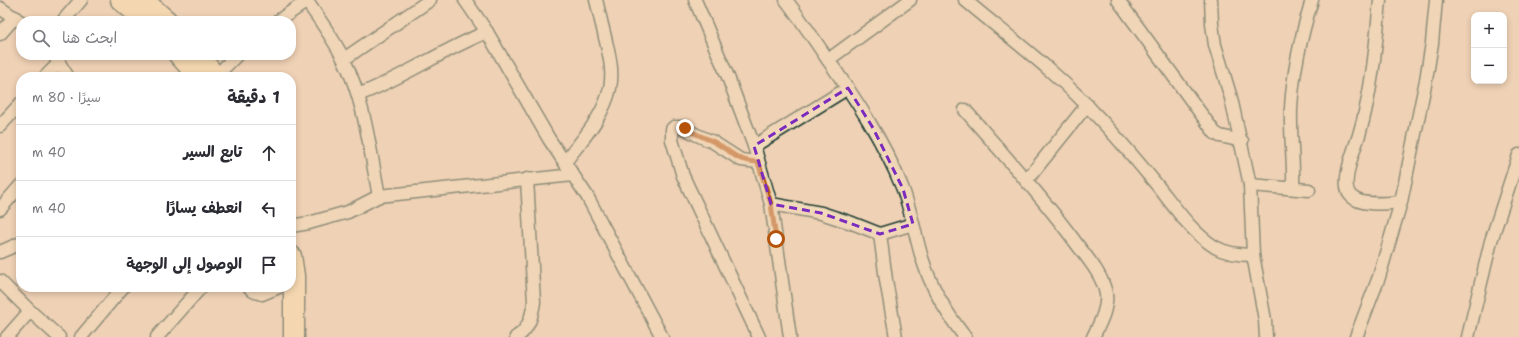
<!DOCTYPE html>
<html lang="ar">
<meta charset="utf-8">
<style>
:root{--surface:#fff;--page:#f2f2f3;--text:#2b2b33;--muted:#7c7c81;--line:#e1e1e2}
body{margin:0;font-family:"Shantell Sans","Playpen Sans Arabic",sans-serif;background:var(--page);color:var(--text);direction:rtl}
.controls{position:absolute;right:12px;top:12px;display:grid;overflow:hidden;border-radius:8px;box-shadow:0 2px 6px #0003}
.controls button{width:36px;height:36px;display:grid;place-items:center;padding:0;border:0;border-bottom:1px solid var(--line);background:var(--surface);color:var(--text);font:20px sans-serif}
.stop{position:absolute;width:12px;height:12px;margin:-9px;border:3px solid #b45309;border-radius:50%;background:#fff}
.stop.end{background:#b45309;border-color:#fff;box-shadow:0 1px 4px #0008}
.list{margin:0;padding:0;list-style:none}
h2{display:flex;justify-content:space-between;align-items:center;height:52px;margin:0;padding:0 16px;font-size:17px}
h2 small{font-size:13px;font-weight:400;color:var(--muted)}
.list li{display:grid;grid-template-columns:26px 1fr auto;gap:12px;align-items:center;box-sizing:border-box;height:56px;padding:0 16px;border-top:1px solid var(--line)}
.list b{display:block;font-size:15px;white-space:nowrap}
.list em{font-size:13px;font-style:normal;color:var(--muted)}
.icon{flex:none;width:22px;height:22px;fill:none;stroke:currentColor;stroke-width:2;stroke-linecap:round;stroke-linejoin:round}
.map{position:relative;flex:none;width:1519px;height:337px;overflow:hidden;direction:ltr}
.search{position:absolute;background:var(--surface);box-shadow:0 2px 6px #0003;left:16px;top:16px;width:280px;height:44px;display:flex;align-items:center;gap:10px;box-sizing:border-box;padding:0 14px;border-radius:16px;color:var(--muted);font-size:15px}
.panel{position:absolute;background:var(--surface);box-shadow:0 2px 6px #0003;left:16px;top:72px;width:280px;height:220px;border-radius:16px;direction:rtl}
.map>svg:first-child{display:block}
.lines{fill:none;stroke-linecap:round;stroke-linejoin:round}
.minor-casing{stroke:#1f3d34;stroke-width:15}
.primary-casing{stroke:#1f3d34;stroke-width:23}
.minor{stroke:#f1dab9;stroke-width:12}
.primary{stroke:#fbddab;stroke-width:20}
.route{stroke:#b45309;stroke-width:5}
.marked{fill:none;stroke:#7b2cbf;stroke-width:3;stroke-dasharray:8 5;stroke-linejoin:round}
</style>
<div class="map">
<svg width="1519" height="337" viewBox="0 0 1519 337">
<rect width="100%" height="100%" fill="#efd1b5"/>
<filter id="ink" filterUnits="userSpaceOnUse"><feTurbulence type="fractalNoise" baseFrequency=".025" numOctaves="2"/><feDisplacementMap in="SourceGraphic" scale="8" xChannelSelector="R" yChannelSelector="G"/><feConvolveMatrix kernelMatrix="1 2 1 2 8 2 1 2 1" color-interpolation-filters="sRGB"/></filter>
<g filter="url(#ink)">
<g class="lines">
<defs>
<g id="minor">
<path d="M 306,0 C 319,19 334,39 344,60 C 365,102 370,151 379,196"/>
<polyline points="465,0 487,32 549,139 587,196 662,337"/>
<polyline points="695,0 728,77 754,146 771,204 790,337"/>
<path d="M 786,0 C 800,18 813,38 826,57 C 855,98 883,140 902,187 C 911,210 915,235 922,258 C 931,287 946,313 965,337"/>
<path d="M 965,0 C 1010,38 1058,73 1097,116 C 1118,138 1138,162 1157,185 C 1174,206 1191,232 1215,247 C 1227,254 1240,255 1253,255"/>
<polyline points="1118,0 1215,133 1220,136 1242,141"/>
<polyline points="1211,0 1212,24 1215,45 1231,98 1250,185 1253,255 1265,320 1266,337"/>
<path d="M 1380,0 C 1376,45 1372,92 1359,135 C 1355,148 1339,185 1351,196 C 1361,207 1388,203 1401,202"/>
<polyline points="0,8 21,22"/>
<polyline points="63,21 81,0"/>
<polyline points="278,21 307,1"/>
<polyline points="0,34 15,17"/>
<polyline points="54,55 68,77"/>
<polyline points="344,59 430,0"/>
<polyline points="828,60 910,0"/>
<polyline points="216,76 237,55"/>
<polyline points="45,77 59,63"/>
<path d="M 358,95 C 403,78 442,50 487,32"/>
<path d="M 965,110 C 1004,155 1044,199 1079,247 C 1090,261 1103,277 1106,294 C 1108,309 1099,325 1093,337"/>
<polyline points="0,126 21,103"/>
<polyline points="754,146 848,88"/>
<path d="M 565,162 C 582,140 604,116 610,88 C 614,69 608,51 604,33 C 601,22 599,11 596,0"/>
<polyline points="758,162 741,160 713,142 697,135 682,127 674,127 672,129 672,140 683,176 759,337"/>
<polyline points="1026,181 1087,105"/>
<polyline points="1250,185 1309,190"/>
<path d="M 1293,188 C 1294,161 1290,135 1291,108 C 1293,71 1301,36 1312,0"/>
<polyline points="771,204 821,213 852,223 880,234 913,224"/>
<polyline points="0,209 21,185"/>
<polyline points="291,226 309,223 348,212 379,196 573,175"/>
<polyline points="880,234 886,280 896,337"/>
<polyline points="0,252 21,243"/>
<polyline points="0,281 30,311 59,337"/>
<polyline points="249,287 253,291 262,294 279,287"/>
<polyline points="7,337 30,311"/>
<polyline points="81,337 123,287"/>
<polyline points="157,337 201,287"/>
<path d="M 516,337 C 529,330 532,315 534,302 L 527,179"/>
<polyline points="1356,337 1379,277 1401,202 1426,80 1432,43 1436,0"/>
<polyline points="1468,337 1491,241 1519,155"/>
</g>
<g id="primary">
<polyline points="121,0 146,21"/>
<polyline points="143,0 167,21"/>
<polyline points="179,55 199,77"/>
<polyline points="198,55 216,77"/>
<polyline points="291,256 294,276 294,337"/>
</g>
</defs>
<use href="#minor" class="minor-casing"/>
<use href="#primary" class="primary-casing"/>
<use href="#minor" class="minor"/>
<use href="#primary" class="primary"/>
</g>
</g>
<g class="lines" filter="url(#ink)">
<path class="route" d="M 685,128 C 694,134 704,137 714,142 C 734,152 733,161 758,162 L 771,204 L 776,239"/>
</g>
<path d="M0 0H1519V337H0ZM 848,88 L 873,128 L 903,189 L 913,224 L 880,234 L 821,213 L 771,204 L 754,146 Z" fill="#efd1b5" fill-opacity=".55" fill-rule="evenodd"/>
<path class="marked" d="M 848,88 L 873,128 L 903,189 L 913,224 L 880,234 L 821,213 L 771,204 L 754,146 Z"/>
</svg>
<div class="controls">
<button>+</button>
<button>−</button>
</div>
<div class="stop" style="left:776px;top:239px"></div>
<div class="stop end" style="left:685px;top:128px"></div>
<div class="search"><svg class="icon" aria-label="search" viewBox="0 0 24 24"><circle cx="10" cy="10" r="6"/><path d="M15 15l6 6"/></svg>ابحث هنا</div>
<section class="panel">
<h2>1 دقيقة<small>سيرًا · 80 m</small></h2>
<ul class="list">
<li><svg class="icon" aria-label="ahead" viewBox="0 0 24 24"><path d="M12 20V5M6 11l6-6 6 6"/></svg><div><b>تابع السير</b></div><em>40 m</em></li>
<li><svg class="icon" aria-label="left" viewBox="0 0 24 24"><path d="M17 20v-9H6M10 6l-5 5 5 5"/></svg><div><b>انعطف يسارًا</b></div><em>40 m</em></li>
<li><svg class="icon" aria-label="arrive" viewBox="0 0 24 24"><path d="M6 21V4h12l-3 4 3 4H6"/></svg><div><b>الوصول إلى الوجهة</b></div></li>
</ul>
</section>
</div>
